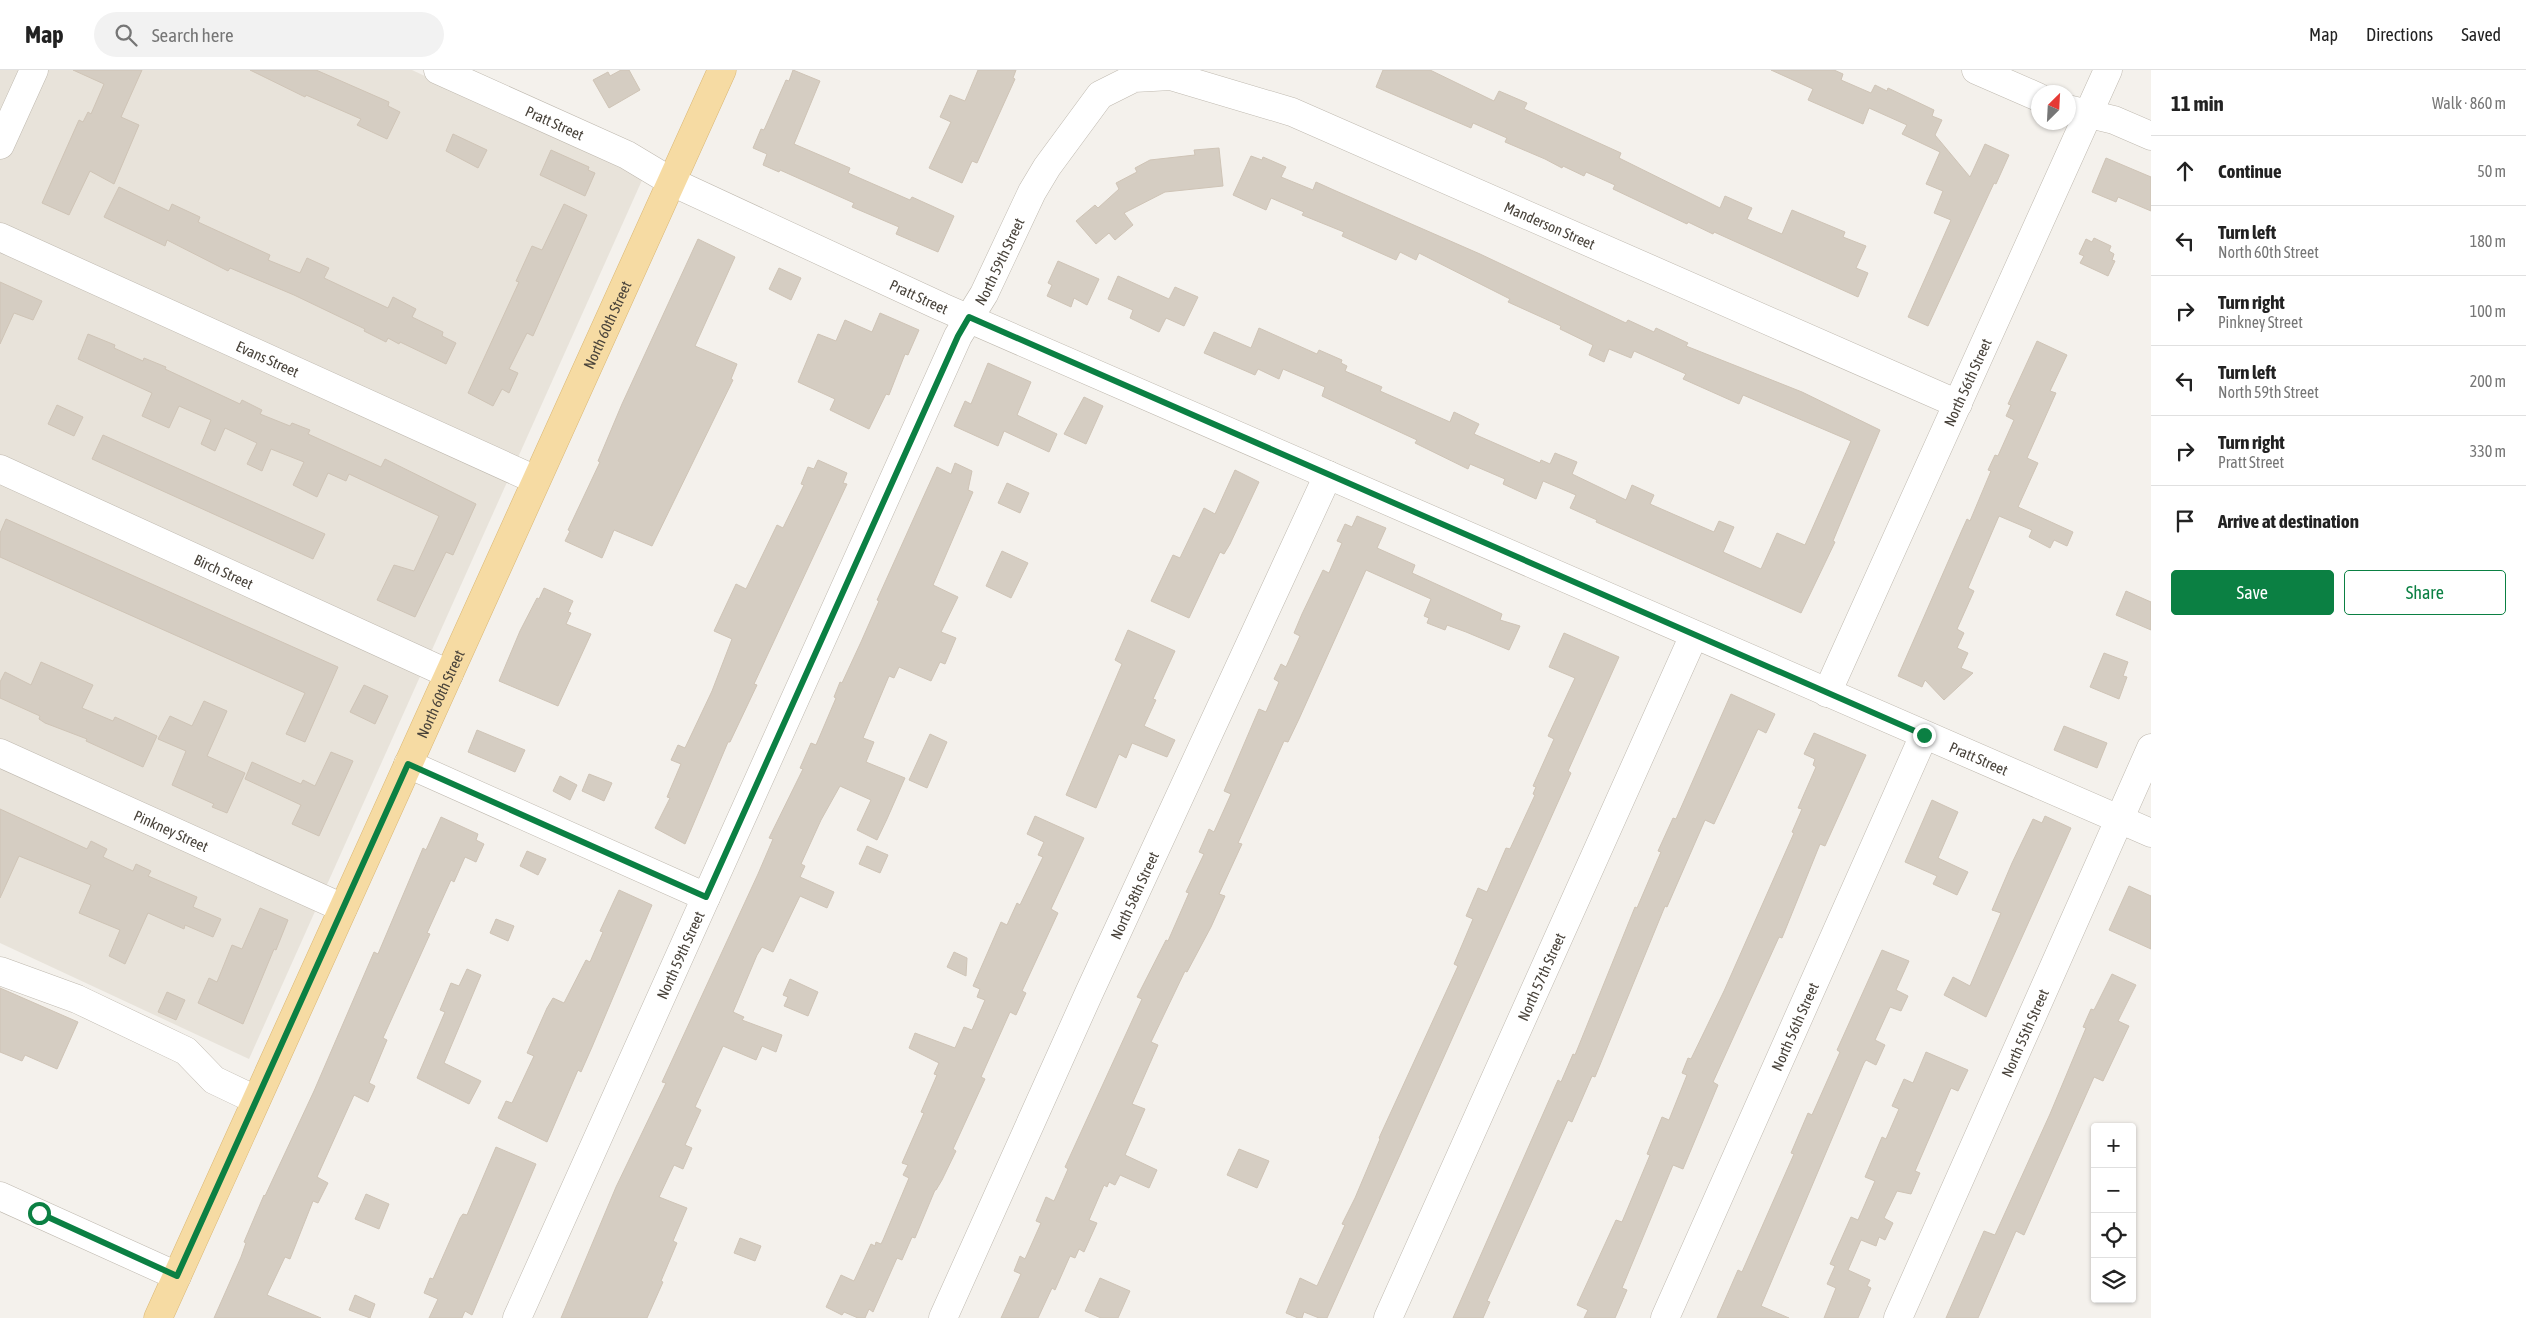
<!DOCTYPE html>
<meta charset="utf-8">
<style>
:root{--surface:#fff;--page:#f2f2f2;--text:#222;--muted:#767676;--line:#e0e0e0;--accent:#0b8043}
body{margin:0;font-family:"Asap Condensed",sans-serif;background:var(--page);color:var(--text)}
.controls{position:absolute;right:15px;bottom:15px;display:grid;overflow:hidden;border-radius:5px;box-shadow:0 1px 4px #0004}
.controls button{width:45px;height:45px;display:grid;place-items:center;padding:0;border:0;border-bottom:1px solid var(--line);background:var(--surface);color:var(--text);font:25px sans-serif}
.compass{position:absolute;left:2031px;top:15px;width:45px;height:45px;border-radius:50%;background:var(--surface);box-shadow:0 1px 4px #0004;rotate:24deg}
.stop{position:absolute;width:15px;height:15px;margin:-11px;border:4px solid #0b8043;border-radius:50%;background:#fff}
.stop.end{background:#0b8043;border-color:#fff;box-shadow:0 1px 5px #0008}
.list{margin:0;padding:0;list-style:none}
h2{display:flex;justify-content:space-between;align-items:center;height:65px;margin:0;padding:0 20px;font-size:21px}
h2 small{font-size:16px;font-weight:400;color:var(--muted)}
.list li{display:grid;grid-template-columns:32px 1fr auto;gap:15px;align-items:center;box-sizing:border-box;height:70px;padding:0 20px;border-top:1px solid var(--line)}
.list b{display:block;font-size:19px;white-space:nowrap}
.list p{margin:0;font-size:16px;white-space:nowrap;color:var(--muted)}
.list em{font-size:16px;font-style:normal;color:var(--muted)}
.actions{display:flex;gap:10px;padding:15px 20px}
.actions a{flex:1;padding:11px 0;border:1px solid var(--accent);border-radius:5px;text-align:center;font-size:18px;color:var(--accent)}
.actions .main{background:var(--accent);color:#fff}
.icon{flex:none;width:28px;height:28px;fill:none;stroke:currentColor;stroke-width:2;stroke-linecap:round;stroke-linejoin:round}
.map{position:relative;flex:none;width:2151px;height:1248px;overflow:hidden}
header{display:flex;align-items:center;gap:30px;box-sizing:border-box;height:70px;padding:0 25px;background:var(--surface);border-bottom:1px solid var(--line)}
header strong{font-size:24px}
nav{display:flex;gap:28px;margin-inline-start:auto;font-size:18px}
.search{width:350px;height:45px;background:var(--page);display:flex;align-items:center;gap:12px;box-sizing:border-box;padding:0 18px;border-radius:28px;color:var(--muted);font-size:19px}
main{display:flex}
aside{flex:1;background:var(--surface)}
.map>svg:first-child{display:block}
.residential{fill:#e8e3da}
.building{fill:#d5cdc2;stroke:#cfc4b6}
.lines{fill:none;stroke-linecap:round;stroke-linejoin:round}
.minor-casing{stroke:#bfb9af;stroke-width:29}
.major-casing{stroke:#dab774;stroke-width:29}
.minor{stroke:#fff;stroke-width:28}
.major{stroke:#f6dba3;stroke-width:28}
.route{stroke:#0b8043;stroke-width:6}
.labels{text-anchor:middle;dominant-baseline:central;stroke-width:5;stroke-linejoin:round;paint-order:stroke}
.street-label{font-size:15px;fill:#48423a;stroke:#fff}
</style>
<header>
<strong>Map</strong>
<div class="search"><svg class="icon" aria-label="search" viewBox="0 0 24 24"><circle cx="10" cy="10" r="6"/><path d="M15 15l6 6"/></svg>Search here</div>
<nav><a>Map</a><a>Directions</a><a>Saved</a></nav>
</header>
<main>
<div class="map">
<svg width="2151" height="1248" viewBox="0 0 2151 1248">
<rect width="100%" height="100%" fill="#f4f1ec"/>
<polygon class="residential" points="0,0 412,0 643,108 249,989 0,873"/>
<g class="building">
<polygon points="73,0 142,0 121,47 139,55 114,114 90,101 69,145 42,133 79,50 83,52 88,42 91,44 104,14"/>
<polygon points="250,0 316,0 389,32 388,36 400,42 387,69 357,55 361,49 306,25 305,27"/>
<polygon points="621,0 629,0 640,20 609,38 593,10 608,2 610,6"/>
<polygon points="793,0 820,11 794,74 850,98 848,103 910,130 912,127 954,146 938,182 896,164 899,157 852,137 854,133 780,100 779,102 763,95 767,84 753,78 761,59 764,60 786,10 789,11"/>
<polygon points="978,0 1016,0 1013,8 1015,9 977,93 972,91 962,113 929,98 951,52 940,47 950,25 965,31"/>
<polygon points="1383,0 1430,0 1494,31 1499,21 1527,33 1524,39 1621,83 1619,88 1720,138 1725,126 1752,138 1747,149 1782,164 1792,140 1845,162 1843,167 1866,176 1856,198 1868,203 1858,227 1714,162 1713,164 1688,152 1687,154 1613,119 1615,115 1586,102 1584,106 1563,96 1562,98 1545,89 1505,72 1507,68 1473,53 1471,58 1376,17"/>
<polygon points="1771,0 1834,0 1843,4 1841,10 1871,23 1875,15 1887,21 1888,18 1934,40 1932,46 1942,50 1935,65 1970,107 1985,74 2009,85 1996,114 1994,113 1928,256 1908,247 1951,150 1934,143 1943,121 1926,114 1940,82 1902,64 1907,55 1869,38 1863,54 1808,30 1813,19"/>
<polygon points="453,64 487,80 478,98 446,81"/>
<polygon points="1219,78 1223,116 1165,122 1124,143 1133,155 1115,170 1109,163 1096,174 1076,151 1095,135 1098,138 1119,119 1116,113 1137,102 1135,98 1150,90 1195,85 1194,80"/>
<polygon points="551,80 589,97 588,100 595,103 585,126 540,105"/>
<polygon points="1251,86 1262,90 1263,87 1286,97 1281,107 1313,120 1316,112 1336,121 1480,184 1626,253 1628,250 1654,262 1656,258 1688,273 1686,276 1802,322 1880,360 1840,454 1833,471 1835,472 1801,543 1596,452 1597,450 1570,438 1576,425 1543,411 1536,429 1503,414 1505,409 1470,394 1468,399 1415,373 1417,370 1322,326 1325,317 1283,299 1279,309 1258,299 1255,305 1204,283 1214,262 1251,278 1259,258 1317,284 1319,280 1342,290 1341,293 1347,296 1345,301 1382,317 1380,321 1450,352 1454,342 1479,354 1474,364 1540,393 1541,390 1550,394 1555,383 1577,392 1572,404 1626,430 1632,415 1654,425 1650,434 1714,462 1719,451 1734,457 1723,482 1761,499 1777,463 1805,475 1851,371 1743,325 1739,334 1683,309 1686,304 1634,281 1631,288 1609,279 1604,292 1589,285 1593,275 1560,259 1561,256 1508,232 1510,229 1419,183 1416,190 1400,182 1396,190 1342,166 1344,162 1302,145 1304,142 1271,128 1266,140 1233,125"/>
<polygon points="2106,88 2151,107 2151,141 2118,127 2116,132 2092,122"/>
<polygon points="119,117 169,141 172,134 200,147 198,152 270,185 268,190 300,203 307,188 329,198 324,208 388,238 393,227 416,239 412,247 443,262 442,266 456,273 446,294 400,272 399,274 388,268 386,272 364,261 365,259 294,225 230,198 228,201 167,170 165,176 104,147"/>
<polygon points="564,134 587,145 533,266 527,263 509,299 518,303 509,323 502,319 493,336 468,323 519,212 516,211 532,176 542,180"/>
<polygon points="2094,168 2111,176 2109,181 2114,184 2112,190 2115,191 2108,206 2080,193 2084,186 2079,184 2086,169 2092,172"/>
<polygon points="698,169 735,187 695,276 737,294 731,309 733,310 652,476 614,460 602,488 565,471 570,461 568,460 600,392 598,391 622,334"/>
<polygon points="1058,191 1099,209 1087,235 1074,228 1071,237 1047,226 1052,215 1048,213"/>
<polygon points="779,198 801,208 791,230 769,219"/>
<polygon points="1118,206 1169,229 1175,217 1198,227 1184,256 1166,248 1159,262 1130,248 1133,240 1108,229"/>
<polygon points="0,212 42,231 33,250 14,243 0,274"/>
<polygon points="880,243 919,260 908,285 905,284 889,325 886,324 869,359 830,340 835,329 798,312 818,264 836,271 845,250 872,262"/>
<polygon points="88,264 115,275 114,278 143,291 144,288 166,297 165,299 240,334 242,330 262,340 260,344 290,356 292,353 310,360 308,364 381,397 385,389 476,434 453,485 446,482 415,547 377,530 394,495 414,501 439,446 349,404 346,411 328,403 317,427 293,415 304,392 271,379 262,401 247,394 257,373 225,358 215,381 201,374 211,350 179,336 169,358 142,346 152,323 78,289"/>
<polygon points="2037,271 2067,285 2050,321 2056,323 2027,388 2038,393 2018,437 2073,462 2067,476 2054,470 2050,478 2029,467 2032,460 1999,446 1968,518 1974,521 1957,559 1964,563 1957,578 1968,583 1961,598 1973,603 1944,630 1925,610 1922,617 1898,606 1962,460 1967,449 1970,451 1991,401 1988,400 1995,385 1998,386 2014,350 2006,346 2011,335 2008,334"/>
<polygon points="988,293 1031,312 1017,345 1057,364 1049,382 1004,361 998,376 954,356 965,331 971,334"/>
<polygon points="1084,327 1103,336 1086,374 1064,364"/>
<polygon points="57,335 83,347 74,366 48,354"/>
<polygon points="103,365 325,464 313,489 92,389"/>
<polygon points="818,390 847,403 843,413 847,414 754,614 757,615 730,672 728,672 685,774 655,758 670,728 667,727 681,694 671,690 678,675 685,678 712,621 732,569 714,561 736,514 746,519 777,455 783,458 804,415 801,414 808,397 814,399"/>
<polygon points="955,393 972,401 968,420 973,422 933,515 958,527 941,562 956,568 945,594 940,592 931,611 899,597 894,608 889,606 863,668 874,672 866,692 905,708 887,749 877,770 857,760 871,730 840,716 821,750 801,794 805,796 800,807 834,822 827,838 800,826 773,882 762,877 757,885 733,942 744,947 742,950 782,965 776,982 762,976 756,990 723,976 695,1037 701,1040 685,1075 692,1078 683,1099 674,1095 659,1127 687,1138 673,1171 677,1173 661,1211 663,1212 647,1248 561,1248 616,1117 666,1013 662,1012 758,804 773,769 769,768 803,699 800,698 811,673 816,675 836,628 834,627 840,612 842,613 861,572 879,531 877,530 922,430 937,397 951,404"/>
<polygon points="1235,400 1259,412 1230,474 1224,484 1220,482 1189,548 1151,531 1173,485 1180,488 1204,438 1215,444"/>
<polygon points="1007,413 1029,423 1020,443 998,433"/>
<polygon points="1357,446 1386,458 1377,478 1415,495 1412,503 1502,544 1500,550 1520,556 1509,580 1466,562 1447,555 1445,560 1427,553 1429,548 1424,546 1431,529 1366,500 1299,649 1288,672 1284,671 1238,773 1242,774 1219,824 1225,826 1211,857 1187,902 1185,901 1151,972 1158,975 1132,1034 1145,1039 1125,1085 1157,1100 1149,1118 1120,1105 1115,1115 1109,1112 1107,1117 1104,1115 1089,1150 1097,1153 1084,1182 1079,1179 1075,1188 1070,1186 1055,1220 1052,1218 1038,1248 1001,1248 1021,1204 1014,1201 1020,1186 1025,1189 1041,1153 1036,1151 1046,1127 1054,1131 1068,1099 1065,1097 1142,929 1137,927 1166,870 1168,871 1189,823 1186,822 1204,784 1199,782 1209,759 1214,762 1231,724 1224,721 1259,639 1266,642 1279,612 1274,609 1281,594 1286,597 1300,566 1294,563 1302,544 1323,500 1329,503 1342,473 1337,471 1345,454 1352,457"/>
<polygon points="6,449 338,597 305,672 286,664 305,623 0,487 0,463"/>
<polygon points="1002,481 1028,493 1011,528 986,516"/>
<polygon points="544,518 573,531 568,542 571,543 566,554 591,564 558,636 499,611 520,561 537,528 539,529"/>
<polygon points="2126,521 2151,532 2151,560 2116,545"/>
<polygon points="1128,560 1175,581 1153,629 1156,630 1144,656 1175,670 1167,687 1132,673 1126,688 1119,684 1096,738 1066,725 1122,594 1115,590"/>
<polygon points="1564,563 1619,587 1568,701 1571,703 1327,1248 1319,1248 1304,1242 1302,1248 1298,1248 1286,1243 1300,1208 1317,1216 1345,1155 1342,1154 1355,1128 1380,1069 1379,1068 1458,896 1454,894 1473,849 1466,846 1478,818 1487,822 1506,778 1510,779 1535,725 1533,724 1536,717 1533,716 1554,669 1548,666 1575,608 1549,597"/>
<polygon points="2104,583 2128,592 2123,606 2127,607 2119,629 2090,617"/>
<polygon points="41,592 93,615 82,638 113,651 115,647 157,666 143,697 86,671 87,669 45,653 39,649 40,646 0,628 0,612 5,602 31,615"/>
<polygon points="364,615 388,626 375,654 350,642"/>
<polygon points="1731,624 1775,644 1766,663 1758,659 1714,754 1705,750 1667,837 1665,836 1595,1007 1592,1006 1572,1052 1568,1050 1487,1231 1490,1232 1483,1248 1453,1248 1558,1010 1561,1012 1573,984 1575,985 1635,837 1637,838 1661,782 1658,781 1673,748 1676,749"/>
<polygon points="204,631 227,641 207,686 245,703 227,743 212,737 214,734 172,715 186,681 158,669 170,646 192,656"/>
<polygon points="2064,656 2107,673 2097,698 2054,680"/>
<polygon points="477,660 525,680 515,702 468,682"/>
<polygon points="1814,663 1866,685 1825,776 1820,774 1782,868 1779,867 1713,1012 1718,1015 1683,1099 1673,1095 1622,1218 1627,1220 1615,1248 1584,1248 1588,1240 1577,1235 1616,1150 1622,1152 1650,1085 1647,1084 1662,1047 1669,1050 1687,1005 1682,1003 1688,988 1691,989 1724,921 1794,763 1792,762 1802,739 1798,738 1816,697 1813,695 1815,689 1804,684"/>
<polygon points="930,664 947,672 927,718 909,710"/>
<polygon points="331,682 353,691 319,766 292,754 301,735 245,709 252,692 301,714 303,710 315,716"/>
<polygon points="589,704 612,713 604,731 582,721"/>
<polygon points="560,706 577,715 570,730 553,721"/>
<polygon points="1932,730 1958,742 1938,788 1968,802 1957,825 1933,814 1937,806 1905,792"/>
<polygon points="0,739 87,779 91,771 107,779 103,787 133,801 136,794 151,801 148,806 197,827 193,837 221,849 213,867 185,855 184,859 148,843 125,894 109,886 120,860 79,843 91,815 19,786 0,828"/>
<polygon points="1035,746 1084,768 1051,839 1058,843 1022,921 1026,923 1016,945 1010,942 981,1007 985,1009 953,1079 956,1081 942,1110 936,1120 935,1120 915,1168 912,1167 902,1190 897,1188 873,1242 869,1239 865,1248 858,1248 844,1242 842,1245 826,1237 841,1205 854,1211 871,1174 875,1176 876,1172 881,1174 883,1170 909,1108 903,1105 908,1095 902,1093 924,1043 921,1042 937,1005 934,1004 939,993 909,978 915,963 955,978 964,957 972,960 985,930 977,927 980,919 973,916 1001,852 1007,855 1017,833 1020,835 1043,787 1038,785 1044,772 1027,764"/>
<polygon points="2045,746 2071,758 1986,947 1944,925 1953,907 1970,916 2001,843 1992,840 2012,793 2033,749 2042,753"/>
<polygon points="441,747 478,764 476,770 484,774 476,792 465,787 454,812 451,810 427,863 430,864 383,968 387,970 369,1013 375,1016 368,1032 354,1025 317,1107 328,1113 318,1133 313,1131 290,1189 285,1187 267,1225 321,1248 214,1248 241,1187 246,1173 244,1172 264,1125 265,1126 314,1021 374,882 378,884 423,778 426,780"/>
<polygon points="867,776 888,785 880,803 859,794"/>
<polygon points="527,781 546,789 538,805 520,796"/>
<polygon points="2129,816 2151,826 2151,879 2109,860"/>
<polygon points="619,820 652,835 592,977 581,1002 578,1000 547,1072 498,1048 506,1031 512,1033 534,986 527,983 547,938 553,928 564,933 586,890 590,892 603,862 600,861"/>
<polygon points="260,838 288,850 276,880 274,879 243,954 198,933 209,908 217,912 232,875 242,879"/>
<polygon points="496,849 514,856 508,871 490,863"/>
<polygon points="1882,880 1909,891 1896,920 1908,926 1901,941 1890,937 1875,970 1885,975 1876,995 1866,990 1864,993 1761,1236 1789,1248 1717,1248 1738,1200 1742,1202 1794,1084 1791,1083 1808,1043 1812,1045 1840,982 1837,980"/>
<polygon points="954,882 967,888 966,906 947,897"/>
<polygon points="467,899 481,905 444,993 481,1011 469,1034 417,1008 445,942 440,940 451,913 459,916"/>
<polygon points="2112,904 2136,915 2118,951 2129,956 2103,1011 2094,1007 2024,1165 2016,1161 1978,1248 1946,1248 1984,1161 1995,1165 2050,1044 2086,958 2083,957 2091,939 2094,940"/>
<polygon points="790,909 818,922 808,946 784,936 788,927 783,925"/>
<polygon points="0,918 78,952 57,999 25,985 22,991 0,982"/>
<polygon points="167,922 185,930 176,950 158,942"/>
<polygon points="1926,982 1968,1000 1958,1021 1951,1018 1915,1101 1920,1103 1911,1124 1897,1121 1884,1148 1893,1153 1885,1170 1879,1167 1876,1176 1861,1170 1848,1200 1870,1210 1867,1216 1871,1218 1858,1248 1824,1248 1836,1218 1827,1214 1835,1196 1830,1194 1851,1147 1858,1150 1875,1111 1865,1107 1882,1067 1886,1069 1899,1039 1892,1036 1904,1009 1913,1013"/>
<polygon points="496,1077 536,1094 472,1245 465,1241 462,1248 429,1248 438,1229 424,1223 430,1208 433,1209 460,1148 463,1144 467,1145"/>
<polygon points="1239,1079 1269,1091 1257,1118 1227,1105"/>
<polygon points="366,1124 389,1134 379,1159 355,1149"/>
<polygon points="740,1168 761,1176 755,1191 734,1183"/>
<polygon points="1100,1208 1130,1221 1118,1248 1101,1248 1085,1241"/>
<polygon points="355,1225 375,1234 370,1248 349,1240"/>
</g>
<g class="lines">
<defs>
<g id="minor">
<path id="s1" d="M 438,0 L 627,85 L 672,112 L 942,237 L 2151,763"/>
<polyline points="1976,0 2038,27"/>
<polyline points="2068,39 2114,50 2151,66"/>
<polyline points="0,75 34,0"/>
<path id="s2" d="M 0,167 L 536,410"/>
<path id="s3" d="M 0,399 L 449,604"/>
<path id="s4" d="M 1827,623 L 2108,0"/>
<path id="s5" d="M 0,683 L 343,838"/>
<polyline points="408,694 706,827"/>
<polyline points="0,901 77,929 186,981 214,1010 256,1030"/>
<polyline points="0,1126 177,1206"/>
<path id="s6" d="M 517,1248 L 958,266 L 984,224 L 1032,122 L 1047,97 L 1100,25 L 1134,8 L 1171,6 L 1292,42 L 1958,334"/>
<path id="s7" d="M 943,1248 L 1089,923 L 1328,405"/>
<path id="s8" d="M 1388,1248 L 1694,565"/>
<path id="s9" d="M 1665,1248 L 1924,665"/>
<path id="s10" d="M 1898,1248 L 2151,678"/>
</g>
<g id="major">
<path id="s11" d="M 158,1248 L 722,0"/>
</g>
</defs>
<use href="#minor" class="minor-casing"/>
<use href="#major" class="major-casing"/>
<use href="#minor" class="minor"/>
<use href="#major" class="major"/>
</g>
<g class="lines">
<polyline class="route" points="39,1143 177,1206 408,694 706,827 958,266 969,247 1924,665"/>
</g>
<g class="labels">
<g class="street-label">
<text stroke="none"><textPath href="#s1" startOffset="128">Pratt Street</textPath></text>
<text stroke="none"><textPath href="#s6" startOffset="1840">Manderson Street</textPath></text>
<text stroke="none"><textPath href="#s6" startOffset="1162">North 59th Street</textPath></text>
<text stroke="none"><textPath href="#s1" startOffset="532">Pratt Street</textPath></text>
<text stroke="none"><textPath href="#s11" startOffset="1090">North 60th Street</textPath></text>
<text stroke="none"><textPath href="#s2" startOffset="294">Evans Street</textPath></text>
<text stroke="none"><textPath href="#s4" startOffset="341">North 56th Street</textPath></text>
<text stroke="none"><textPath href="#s3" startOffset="246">Birch Street</textPath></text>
<text stroke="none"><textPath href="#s11" startOffset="685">North 60th Street</textPath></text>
<text stroke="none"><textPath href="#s1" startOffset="1688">Pratt Street</textPath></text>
<text stroke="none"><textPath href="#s5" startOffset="188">Pinkney Street</textPath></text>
<text stroke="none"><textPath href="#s7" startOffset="464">North 58th Street</textPath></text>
<text stroke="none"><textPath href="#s6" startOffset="398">North 59th Street</textPath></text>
<text stroke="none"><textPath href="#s8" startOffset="374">North 57th Street</textPath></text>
<text stroke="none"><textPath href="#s9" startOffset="319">North 56th Street</textPath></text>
<text stroke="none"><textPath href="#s10" startOffset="312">North 55th Street</textPath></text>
</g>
</g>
</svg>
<div class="controls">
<button>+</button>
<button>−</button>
<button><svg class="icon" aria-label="locate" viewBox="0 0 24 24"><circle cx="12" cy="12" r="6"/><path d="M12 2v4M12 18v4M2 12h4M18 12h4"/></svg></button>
<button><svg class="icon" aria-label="layers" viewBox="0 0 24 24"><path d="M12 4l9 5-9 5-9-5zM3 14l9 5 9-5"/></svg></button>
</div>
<svg class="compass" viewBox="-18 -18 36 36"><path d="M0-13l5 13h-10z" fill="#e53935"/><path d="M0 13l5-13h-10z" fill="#767676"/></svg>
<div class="stop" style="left:39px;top:1143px"></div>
<div class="stop end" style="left:1924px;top:665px"></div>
</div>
<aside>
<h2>11 min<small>Walk · 860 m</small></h2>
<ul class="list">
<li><svg class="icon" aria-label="ahead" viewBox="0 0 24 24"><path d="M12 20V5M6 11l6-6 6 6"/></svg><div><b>Continue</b></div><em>50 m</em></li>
<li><svg class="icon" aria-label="left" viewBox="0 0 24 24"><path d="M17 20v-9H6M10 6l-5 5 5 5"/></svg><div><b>Turn left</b><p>North 60th Street</p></div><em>180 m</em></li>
<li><svg class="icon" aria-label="right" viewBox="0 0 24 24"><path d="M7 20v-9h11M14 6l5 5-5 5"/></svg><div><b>Turn right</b><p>Pinkney Street</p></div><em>100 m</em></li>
<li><svg class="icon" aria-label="left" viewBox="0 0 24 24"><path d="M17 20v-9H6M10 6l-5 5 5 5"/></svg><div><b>Turn left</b><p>North 59th Street</p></div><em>200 m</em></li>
<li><svg class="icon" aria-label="right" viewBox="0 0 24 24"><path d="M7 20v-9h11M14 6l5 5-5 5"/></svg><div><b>Turn right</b><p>Pratt Street</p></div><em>330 m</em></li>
<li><svg class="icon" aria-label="arrive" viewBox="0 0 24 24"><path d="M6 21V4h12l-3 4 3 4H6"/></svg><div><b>Arrive at destination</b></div></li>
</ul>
<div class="actions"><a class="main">Save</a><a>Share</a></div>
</aside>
</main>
